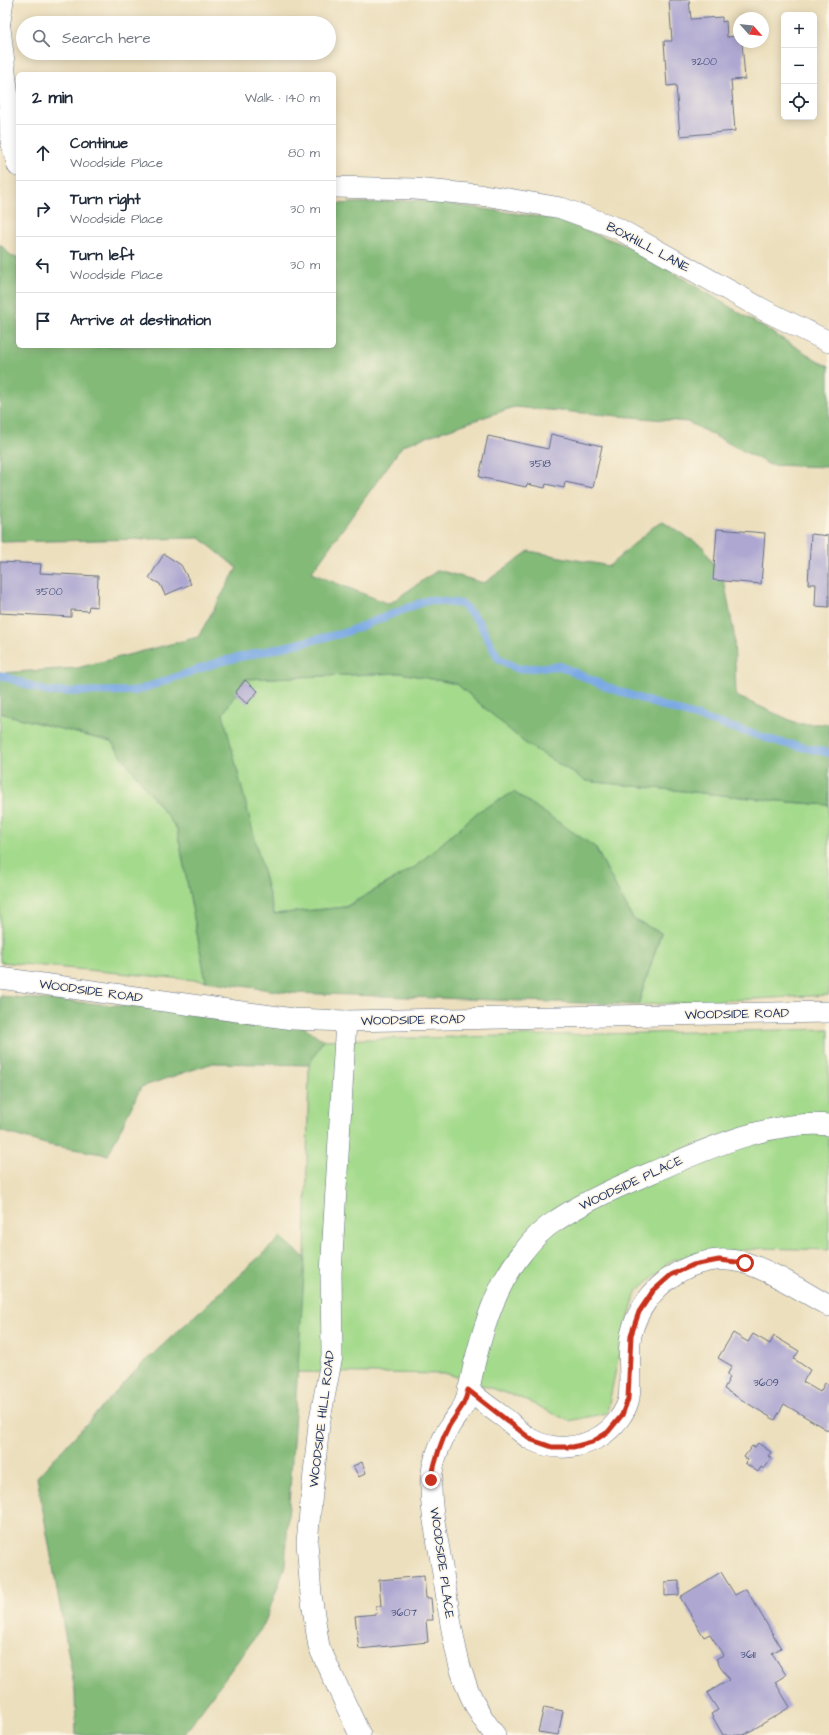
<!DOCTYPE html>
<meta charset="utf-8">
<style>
:root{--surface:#fff;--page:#f2f2f3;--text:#1f2937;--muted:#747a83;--line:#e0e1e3}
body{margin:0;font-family:"Architects Daughter",sans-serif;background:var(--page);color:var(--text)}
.controls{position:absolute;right:12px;top:12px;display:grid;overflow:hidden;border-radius:6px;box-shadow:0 2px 10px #0003}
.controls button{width:36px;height:36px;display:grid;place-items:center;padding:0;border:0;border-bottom:1px solid var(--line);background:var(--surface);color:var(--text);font:20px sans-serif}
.compass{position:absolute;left:733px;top:12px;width:36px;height:36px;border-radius:50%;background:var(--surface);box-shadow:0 2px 10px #0003;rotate:117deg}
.stop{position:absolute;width:12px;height:12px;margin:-9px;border:3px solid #c8321e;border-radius:50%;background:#fff}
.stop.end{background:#c8321e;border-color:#fff;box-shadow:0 1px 4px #0008}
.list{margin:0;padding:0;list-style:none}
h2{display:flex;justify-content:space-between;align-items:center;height:52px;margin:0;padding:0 16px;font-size:17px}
h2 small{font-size:13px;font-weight:400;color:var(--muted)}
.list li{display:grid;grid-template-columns:26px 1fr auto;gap:12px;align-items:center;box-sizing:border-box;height:56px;padding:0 16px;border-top:1px solid var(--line)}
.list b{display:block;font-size:15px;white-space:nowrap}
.list p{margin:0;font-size:13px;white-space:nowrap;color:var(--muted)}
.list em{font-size:13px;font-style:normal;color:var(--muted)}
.icon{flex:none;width:22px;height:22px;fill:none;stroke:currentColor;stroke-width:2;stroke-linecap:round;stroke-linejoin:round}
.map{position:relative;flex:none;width:829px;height:1735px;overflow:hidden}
.search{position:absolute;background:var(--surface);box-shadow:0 2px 10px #0003;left:16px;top:16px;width:320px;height:44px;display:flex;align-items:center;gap:10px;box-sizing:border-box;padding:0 14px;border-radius:22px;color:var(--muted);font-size:15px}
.panel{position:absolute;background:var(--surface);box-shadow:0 2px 10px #0003;left:16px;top:72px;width:320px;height:276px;border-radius:6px}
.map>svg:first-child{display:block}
.green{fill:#a4da8c;stroke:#608475}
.forest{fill:#83ba78;stroke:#4f746b}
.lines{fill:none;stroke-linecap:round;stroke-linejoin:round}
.stream{stroke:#7aa9e4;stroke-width:8}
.building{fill:#ada7d2}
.street-casing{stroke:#646d7f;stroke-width:22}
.street{stroke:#fff;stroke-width:21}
.route{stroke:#c8321e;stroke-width:5}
.labels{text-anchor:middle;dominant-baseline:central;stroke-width:3;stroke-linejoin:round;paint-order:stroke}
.number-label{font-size:11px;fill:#404d7b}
.street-label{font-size:13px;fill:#1b2f5e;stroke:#fcf5e5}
</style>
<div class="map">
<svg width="829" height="1735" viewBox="0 0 829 1735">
<rect width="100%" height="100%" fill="#fcf5e5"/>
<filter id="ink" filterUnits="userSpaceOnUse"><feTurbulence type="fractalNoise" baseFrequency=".025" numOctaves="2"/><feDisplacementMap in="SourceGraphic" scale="8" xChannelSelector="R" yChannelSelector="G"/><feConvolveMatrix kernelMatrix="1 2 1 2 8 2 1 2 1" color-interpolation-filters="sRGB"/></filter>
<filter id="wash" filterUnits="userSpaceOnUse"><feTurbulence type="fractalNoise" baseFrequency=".012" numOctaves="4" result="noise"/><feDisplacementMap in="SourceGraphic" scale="16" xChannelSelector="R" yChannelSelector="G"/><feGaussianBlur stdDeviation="0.9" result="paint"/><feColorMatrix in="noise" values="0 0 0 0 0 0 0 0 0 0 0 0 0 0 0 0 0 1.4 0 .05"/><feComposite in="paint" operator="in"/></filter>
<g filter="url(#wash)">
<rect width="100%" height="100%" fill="#ecdfbd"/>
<g class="green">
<polygon points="401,673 457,684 525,743 586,781 789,802 829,805 829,995 638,1005 661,933 633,919 595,847 479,811 415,867 345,907 274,914 222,714 245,679"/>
<polygon points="0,713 111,742 177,829 206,981 0,962"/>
<polygon points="829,1029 829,1250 763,1248 672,1260 636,1292 621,1344 607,1413 569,1421 521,1398 448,1374 297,1372 305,1258 309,1065 323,1040"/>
</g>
<g class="forest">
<polygon points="420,200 555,219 633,248 822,363 829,366 829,467 770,465 688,422 514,407 403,445 311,573 389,604 438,570 484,583 529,551 609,566 653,527 663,522 703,547 725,585 734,634 736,696 799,724 829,724 829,805 789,802 586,781 525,743 457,684 401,673 245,679 223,714 274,914 346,907 415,867 479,811 514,792 595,847 633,919 661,933 638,1005 292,993 206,981 177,829 111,742 0,713 0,673 77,668 198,637 237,568 200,538 0,542 0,244 12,257 18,257 18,346 334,346 334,204"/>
<polygon points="0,996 293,1019 323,1040 309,1065 213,1063 141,1087 108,1155 49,1145 0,1131"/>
<polygon points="281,1237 305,1258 285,1566 264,1625 183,1735 76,1735 75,1691 37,1477 142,1364"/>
</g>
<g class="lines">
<polyline class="stream" points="0,675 48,692 136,691 219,662 344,633 428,600 462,604 479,622 498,658 518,669 560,666 607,687 656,704 779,742 829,753"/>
</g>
<g id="blocks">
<g class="building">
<polygon points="669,0 689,0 691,19 722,17 722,22 726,21 727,37 739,36 739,42 742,42 745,79 731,80 735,131 680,136 676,85 667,86 664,41 672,41"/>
<polygon points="551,434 602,446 593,488 565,482 564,488 546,484 545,488 527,484 526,487 479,477 488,436 548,449"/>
<polygon points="717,529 765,533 761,584 713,580"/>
<polygon points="811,534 829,536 829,607 815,606 816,584 808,584"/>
<polygon points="164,554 181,565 191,584 165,595 160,584 149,578"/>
<polygon points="0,562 41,564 40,573 98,576 97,607 89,606 88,611 71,610 71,617 0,613"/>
<polygon points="245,680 258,691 247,704 235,693"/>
<polygon points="733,1333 748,1342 753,1334 770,1344 774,1336 799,1351 794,1359 810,1370 803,1382 820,1392 825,1383 829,1385 829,1431 784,1404 775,1420 724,1389 730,1377 727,1375 732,1366 718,1358"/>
<polygon points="758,1443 771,1452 768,1456 772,1458 764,1469 761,1467 758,1472 745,1463 748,1460 744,1457 752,1446 755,1447"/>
<polygon points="362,1462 366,1473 359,1477 353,1466"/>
<polygon points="721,1572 735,1595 746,1589 781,1648 772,1653 786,1675 775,1682 790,1707 744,1735 723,1735 711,1714 718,1710 707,1693 729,1680 716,1659 723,1655 710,1634 704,1637 680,1597"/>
<polygon points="424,1576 426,1598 431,1598 433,1620 426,1620 428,1642 359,1649 355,1616 377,1614 376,1606 381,1606 379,1580"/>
<polygon points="679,1581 679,1595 665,1596 665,1582"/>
<polygon points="544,1707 563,1711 558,1735 538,1732"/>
</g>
</g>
</g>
<g filter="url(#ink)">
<use href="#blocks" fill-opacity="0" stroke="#646d7f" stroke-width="1"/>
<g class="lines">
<defs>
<g id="street">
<polyline points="0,21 3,0"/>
<polyline points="0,28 9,106 11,141 18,166"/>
<polyline points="334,187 415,189 490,196 561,208 617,228 764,310 829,342"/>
<polyline points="0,978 293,1019 346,1021 829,1012"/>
<polyline points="346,1021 331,1273 332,1356 319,1424 307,1542 311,1595 319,1647 360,1735"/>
<path d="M 468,1390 C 480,1400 493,1410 506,1419 C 514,1426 523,1435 532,1440 C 554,1451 580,1449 601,1436 C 613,1428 626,1413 629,1398 C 632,1377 627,1355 631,1335 C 642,1286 696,1248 746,1263 C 775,1273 802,1291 829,1306"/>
<path d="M 495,1735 C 455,1687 453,1632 443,1574 C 439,1544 430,1512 431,1481 C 432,1462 441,1440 451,1424 C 455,1417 462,1410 465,1403 C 469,1392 472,1373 475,1361 C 485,1322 497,1284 523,1252 C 532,1240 544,1228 557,1220 C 587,1200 620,1186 653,1172 C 704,1150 772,1119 829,1125"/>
</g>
</defs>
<use href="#street" class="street-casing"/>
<use href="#street" class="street"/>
</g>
</g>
<g class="lines" filter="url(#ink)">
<path class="route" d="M 431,1480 C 435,1461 440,1443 449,1426 C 458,1411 464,1408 468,1390 L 532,1440 L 552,1447 L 573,1447 L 592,1442 L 608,1432 L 622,1415 L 628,1399 L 631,1335 L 639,1312 L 653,1291 L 671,1275 L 693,1265 L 719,1260 L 745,1263"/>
</g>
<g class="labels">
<g class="number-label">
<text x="704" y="61">3200</text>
<text x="540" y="463">3518</text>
<text x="49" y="591">3500</text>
<text x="766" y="1382">3609</text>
<text x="404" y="1612">3607</text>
<text x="748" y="1654">3611</text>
</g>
<g class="street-label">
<text transform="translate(648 247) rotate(28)">BOXHILL LANE</text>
<text transform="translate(91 991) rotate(8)">WOODSIDE ROAD</text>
<text transform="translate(737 1014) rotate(-1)">WOODSIDE ROAD</text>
<text transform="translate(413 1020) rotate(-1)">WOODSIDE ROAD</text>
<text transform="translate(631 1183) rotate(-25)">WOODSIDE PLACE</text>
<text transform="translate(322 1419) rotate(-83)">WOODSIDE HILL ROAD</text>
<text transform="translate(442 1563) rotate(82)">WOODSIDE PLACE</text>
</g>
</g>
</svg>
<div class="controls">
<button>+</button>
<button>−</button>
<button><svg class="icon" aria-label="locate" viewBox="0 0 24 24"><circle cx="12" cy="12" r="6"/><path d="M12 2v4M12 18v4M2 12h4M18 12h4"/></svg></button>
</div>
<svg class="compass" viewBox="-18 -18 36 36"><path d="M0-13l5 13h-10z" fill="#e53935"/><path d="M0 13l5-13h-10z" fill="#747a83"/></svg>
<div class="stop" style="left:745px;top:1263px"></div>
<div class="stop end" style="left:431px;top:1480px"></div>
<div class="search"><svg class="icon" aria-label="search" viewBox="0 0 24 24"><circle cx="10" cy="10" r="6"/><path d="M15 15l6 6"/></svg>Search here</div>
<section class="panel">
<h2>2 min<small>Walk · 140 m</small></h2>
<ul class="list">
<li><svg class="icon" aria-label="ahead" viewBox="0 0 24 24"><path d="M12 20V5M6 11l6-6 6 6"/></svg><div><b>Continue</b><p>Woodside Place</p></div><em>80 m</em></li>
<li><svg class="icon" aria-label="right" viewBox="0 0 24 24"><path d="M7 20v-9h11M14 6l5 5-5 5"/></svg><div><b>Turn right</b><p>Woodside Place</p></div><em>30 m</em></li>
<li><svg class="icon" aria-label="left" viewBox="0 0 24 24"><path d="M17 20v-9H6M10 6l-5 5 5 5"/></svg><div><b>Turn left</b><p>Woodside Place</p></div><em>30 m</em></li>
<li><svg class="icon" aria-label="arrive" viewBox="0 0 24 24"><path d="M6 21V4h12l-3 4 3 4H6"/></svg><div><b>Arrive at destination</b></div></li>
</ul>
</section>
</div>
